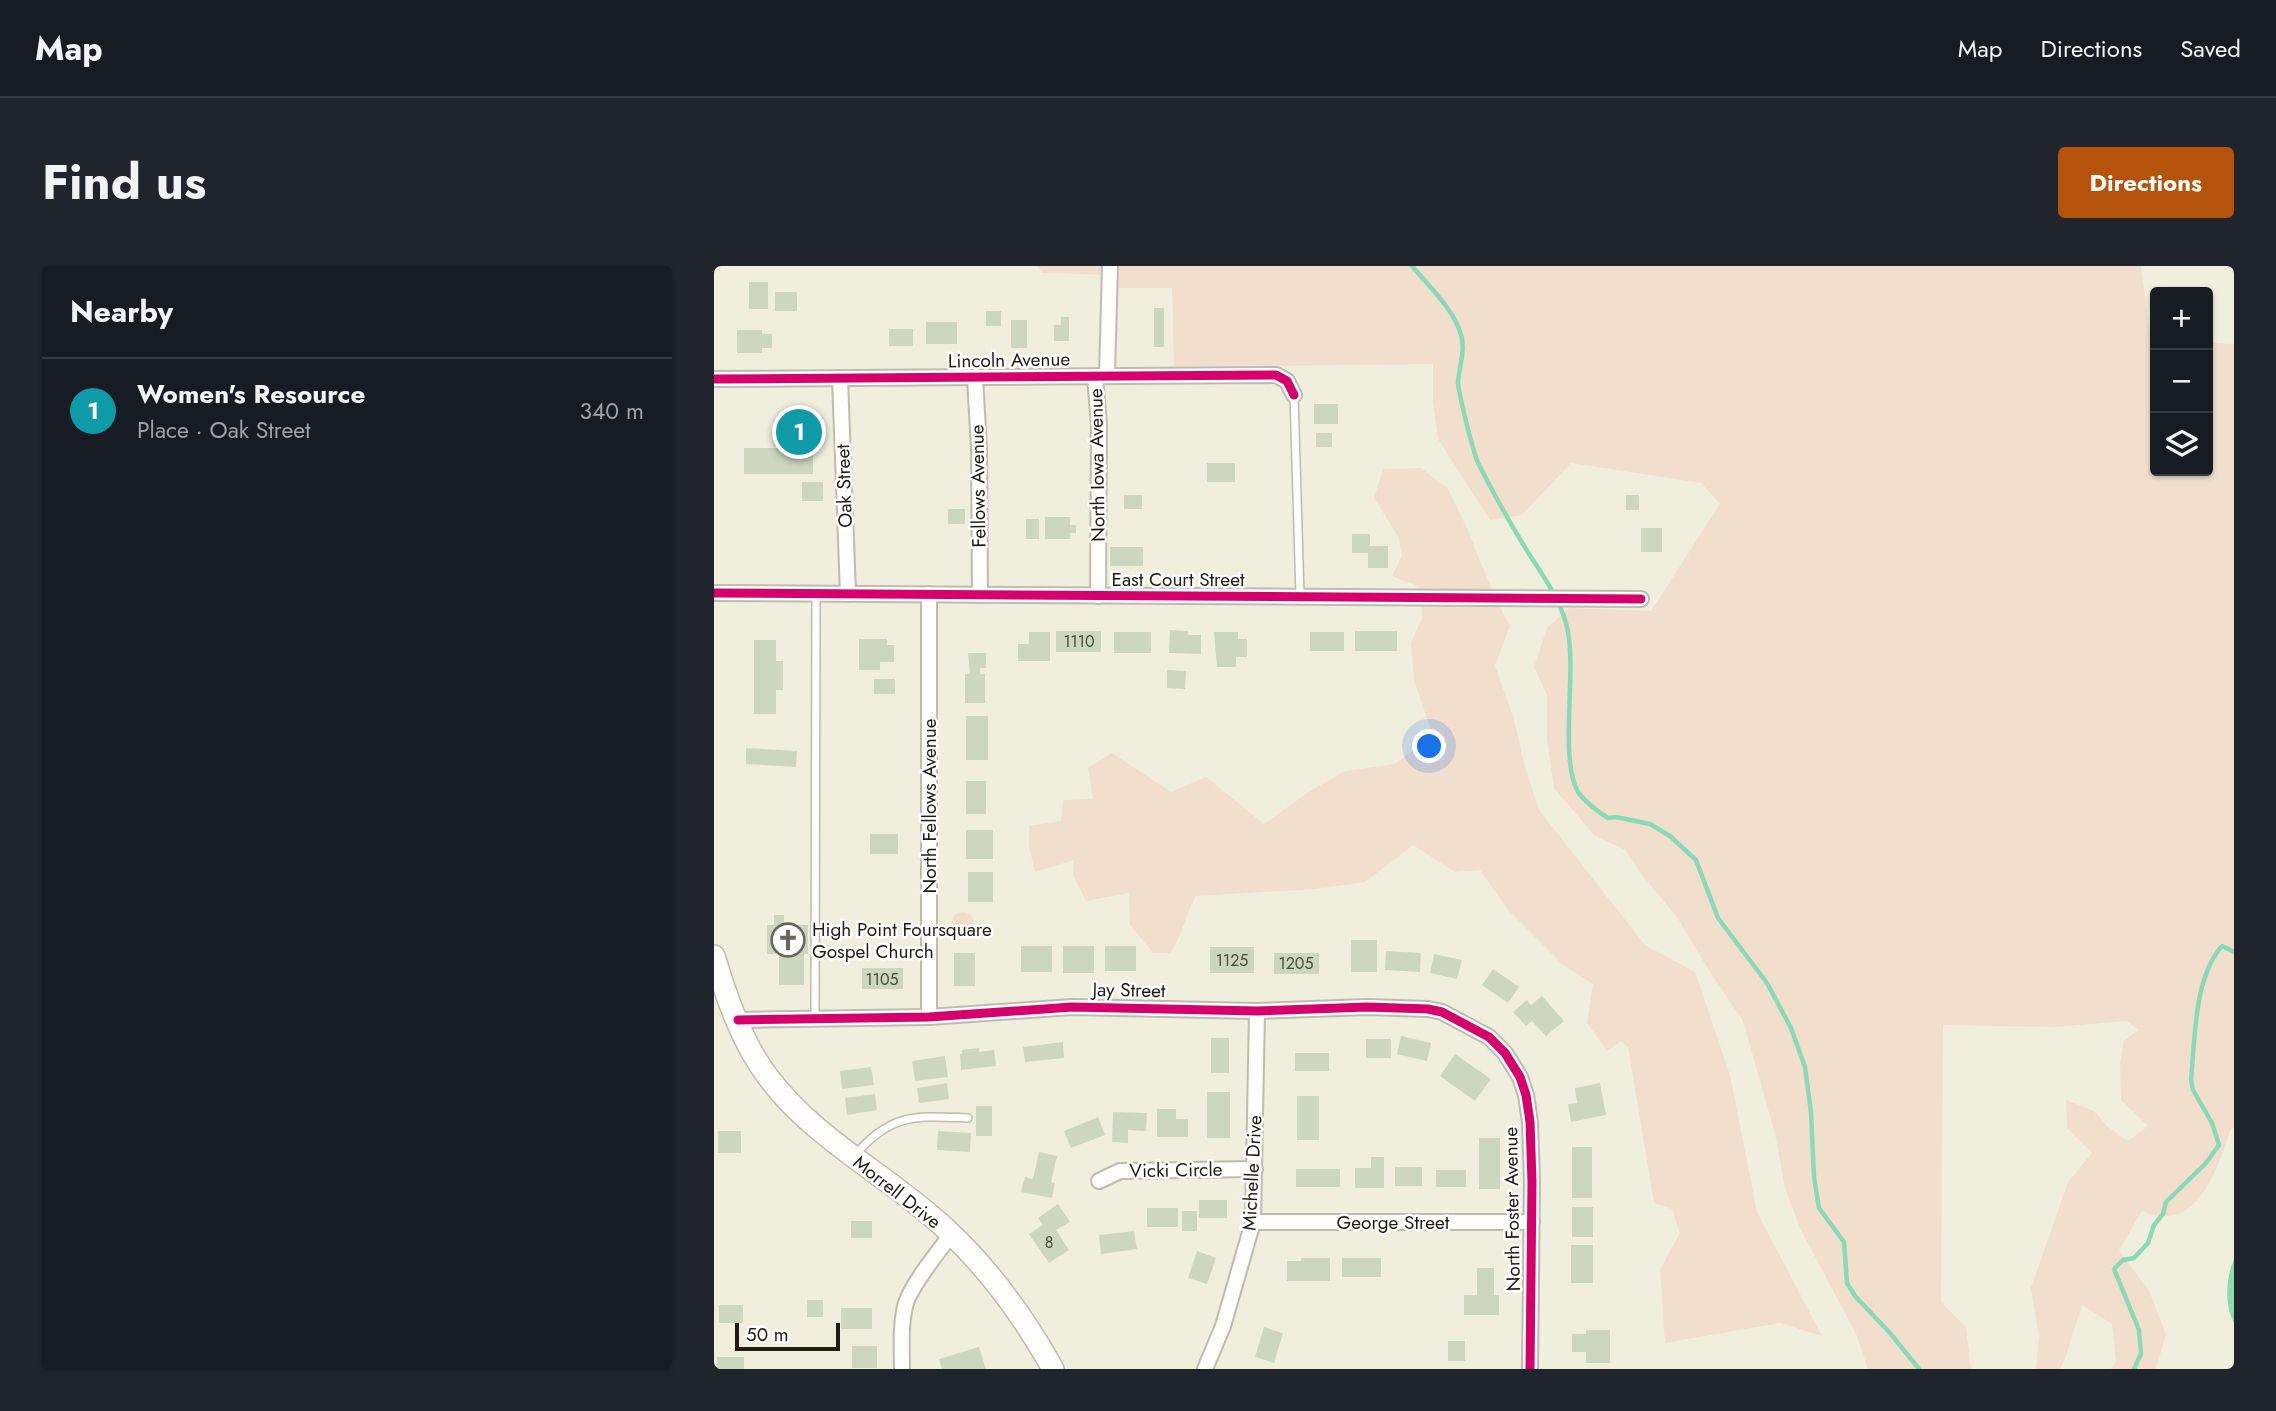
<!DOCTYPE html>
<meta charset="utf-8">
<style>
:root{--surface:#171b24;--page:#20242c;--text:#f1f3f6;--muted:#9ea1a6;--line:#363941;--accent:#b45309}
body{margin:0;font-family:Jost,sans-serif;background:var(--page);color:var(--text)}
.controls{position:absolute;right:21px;top:21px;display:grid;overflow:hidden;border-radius:7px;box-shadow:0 2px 5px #0004}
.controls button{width:63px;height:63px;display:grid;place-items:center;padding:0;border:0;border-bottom:2px solid var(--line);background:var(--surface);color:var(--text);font:35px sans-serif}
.scale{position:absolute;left:21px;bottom:18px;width:105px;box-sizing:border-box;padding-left:7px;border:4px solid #1d1d12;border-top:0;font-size:19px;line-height:24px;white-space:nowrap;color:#1d1d12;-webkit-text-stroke:5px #fff;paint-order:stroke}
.you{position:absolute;left:716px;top:481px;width:24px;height:24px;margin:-18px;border:5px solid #fff;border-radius:50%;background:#1a73e8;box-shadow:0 0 0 10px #1a73e833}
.badge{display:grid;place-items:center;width:46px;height:46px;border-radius:50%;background:var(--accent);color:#fff;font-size:23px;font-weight:700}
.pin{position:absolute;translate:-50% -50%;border:4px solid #fff;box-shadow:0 2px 7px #0006}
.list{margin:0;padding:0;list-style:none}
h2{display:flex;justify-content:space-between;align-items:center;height:91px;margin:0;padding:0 28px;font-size:30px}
h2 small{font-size:23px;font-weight:400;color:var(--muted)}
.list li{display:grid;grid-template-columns:46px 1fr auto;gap:21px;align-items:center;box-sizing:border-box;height:105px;padding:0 28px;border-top:2px solid var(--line)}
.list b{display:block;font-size:26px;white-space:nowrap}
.list p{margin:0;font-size:23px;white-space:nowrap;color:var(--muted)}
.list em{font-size:23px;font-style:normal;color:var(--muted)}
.icon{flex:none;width:38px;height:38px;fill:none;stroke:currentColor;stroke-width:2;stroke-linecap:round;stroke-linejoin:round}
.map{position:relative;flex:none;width:1520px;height:1103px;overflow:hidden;border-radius:7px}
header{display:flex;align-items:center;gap:42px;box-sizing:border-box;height:98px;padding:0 35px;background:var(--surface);border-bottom:2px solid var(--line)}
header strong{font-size:33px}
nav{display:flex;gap:38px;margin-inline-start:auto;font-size:24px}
.intro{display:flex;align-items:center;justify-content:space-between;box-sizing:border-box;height:168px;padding:0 42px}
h1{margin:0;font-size:49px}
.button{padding:18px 32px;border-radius:7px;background:var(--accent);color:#fff;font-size:24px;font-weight:700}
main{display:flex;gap:42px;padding:0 42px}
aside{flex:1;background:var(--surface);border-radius:7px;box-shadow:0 2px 5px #0004}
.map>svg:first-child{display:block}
.green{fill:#f2decc}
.water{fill:#8adbb3}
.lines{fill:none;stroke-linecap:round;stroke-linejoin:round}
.stream{stroke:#8adbb3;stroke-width:4.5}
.building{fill:#cdd7bf}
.service-casing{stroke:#bdbcaf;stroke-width:10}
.minor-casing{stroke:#bdbcaf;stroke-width:18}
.secondary-casing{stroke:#bdbcaf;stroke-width:24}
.service{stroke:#fdfdfa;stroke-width:7}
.minor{stroke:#fdfdfa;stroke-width:14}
.secondary{stroke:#fdfdfa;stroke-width:21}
.cycleway-casing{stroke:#fff;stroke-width:13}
.cycleway{stroke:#d6006c;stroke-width:9}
.labels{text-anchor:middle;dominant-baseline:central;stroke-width:5;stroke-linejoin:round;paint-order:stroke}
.number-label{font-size:16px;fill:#494c3d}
.street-label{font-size:19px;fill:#1d1d12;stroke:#fff}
.poi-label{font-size:19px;fill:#1d1d12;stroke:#fff;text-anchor:start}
</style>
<header>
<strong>Map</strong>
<nav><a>Map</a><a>Directions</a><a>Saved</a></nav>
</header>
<div class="intro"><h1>Find us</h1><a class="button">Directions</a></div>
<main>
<aside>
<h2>Nearby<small></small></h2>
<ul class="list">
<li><span class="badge" style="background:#0f9aa8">1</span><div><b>Women's Resource</b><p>Place · Oak Street</p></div><em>340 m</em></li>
</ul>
</aside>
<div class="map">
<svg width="1520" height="1103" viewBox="0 0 1520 1103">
<rect width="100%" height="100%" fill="#f0efde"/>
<g class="green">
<path d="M 323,0 L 1427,0 L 1437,76 L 1441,77 L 1441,205 L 1494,205 L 1494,77 L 1520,78 L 1520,861 L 1516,865 C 1503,904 1483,969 1428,945 L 1405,984 L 1435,1025 L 1452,1068 L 1442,1103 L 1397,1103 L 1402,1095 L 1398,1058 L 1368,1039 L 1351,1093 L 1346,1103 L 1322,1103 L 1325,1070 L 1317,1022 L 1354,916 L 1378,887 L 1353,862 L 1352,834 L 1380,845 L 1393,860 L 1414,875 L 1434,860 L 1407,834 L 1406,797 L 1410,775 L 1424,764 L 1413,755 L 1341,761 L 1229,759 L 1227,1036 L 1252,1061 L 1257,1103 L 1154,1103 L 1143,1070 L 1086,962 L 1071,922 L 1061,868 L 1029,755 L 991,698 L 963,651 L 929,610 L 911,584 L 880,569 L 840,522 L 833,473 L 833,429 L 820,401 L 833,362 L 855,342 L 937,345 L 1006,238 L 987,217 L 857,197 L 808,249 L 776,254 L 724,173 L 719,135 L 719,98 L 460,101 L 458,22 L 404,22 L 402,9 L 328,7 Z"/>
<path d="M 707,202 L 734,223 L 753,262 L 781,332 L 796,360 L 781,400 L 799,450 L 811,501 L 825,544 L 931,679 L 981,706 L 1016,809 L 1043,946 L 1108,1070 L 1066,1057 L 951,1077 L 946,1004 L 966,967 L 958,943 L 940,937 L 914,781 L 907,775 L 893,785 L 873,757 L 879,718 L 849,699 L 794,644 L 766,604 L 741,606 L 699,579 L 651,616 L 602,623 L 482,630 C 471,649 469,669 456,687 L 439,687 L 416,659 L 415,627 L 372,635 L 359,609 L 360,594 L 321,606 L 315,580 L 315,560 L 347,555 L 349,534 L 379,533 L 374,502 L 398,487 L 457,526 L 492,511 L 550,558 L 596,525 L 631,505 L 681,498 L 702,482 L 716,461 L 700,414 L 697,377 L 708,352 L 706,321 L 678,310 L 688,290 L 684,270 L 660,232 L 669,203 Z"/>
<circle cx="249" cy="657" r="11"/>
</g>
<path class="water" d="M 1520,993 L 1520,1057 C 1510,1038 1512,1012 1520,993 Z"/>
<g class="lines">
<g class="stream">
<path d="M 698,0 C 714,19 741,45 747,69 C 752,83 745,101 744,116 C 744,125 760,190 765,199 C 781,230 798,261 817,291 C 832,314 849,338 854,366 C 862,409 846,490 863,524 C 867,533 886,547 894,552 L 902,551 L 936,558 L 956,570 L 982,594 L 1004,652 L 1053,717 L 1077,762 L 1091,801 L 1097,846 L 1100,911 L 1105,942 L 1130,976 L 1133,1017 L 1141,1030 L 1176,1067 L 1205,1103"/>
<path d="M 1420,1103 L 1427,1088 L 1425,1064 L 1400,1003 L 1409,994 L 1420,992 L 1434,977 L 1440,959 L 1449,948 L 1452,936 L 1492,897 L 1505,879 L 1498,857 L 1479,824 L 1477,814 C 1481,773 1480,711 1508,680 L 1520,686"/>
</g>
</g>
<g class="building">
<rect x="35" y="16" width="19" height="27"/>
<rect x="61" y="26" width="22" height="19"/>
<rect x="440" y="42" width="10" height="39"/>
<rect x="272" y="45" width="15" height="15"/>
<polygon points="347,51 355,51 355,75 340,75 340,59 347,59"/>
<rect x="297" y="54" width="16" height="28"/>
<rect x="212" y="56" width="31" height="22"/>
<rect x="175" y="63" width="24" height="17"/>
<polygon points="23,64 48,64 48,68 58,68 58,82 48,82 48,87 23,87"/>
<rect x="600" y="138" width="24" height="20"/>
<polygon points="70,151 99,151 99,208 30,208 30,182 70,182"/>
<rect x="602" y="167" width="16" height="14"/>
<rect x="493" y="197" width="28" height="19"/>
<rect x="88" y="216" width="21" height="19"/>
<rect x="410" y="229" width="18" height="14"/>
<rect x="912" y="229" width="13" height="15"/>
<rect x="234" y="243" width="17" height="15"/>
<polygon points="331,251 356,251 356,259 362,259 362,267 356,267 356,273 331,273"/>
<rect x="312" y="253" width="13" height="20"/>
<rect x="927" y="262" width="21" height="24"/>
<polygon points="638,268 656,268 656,280 674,280 674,302 654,302 654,287 638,287"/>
<rect x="396" y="281" width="33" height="19"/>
<polygon points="456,364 474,365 474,369 487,369 487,388 455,387"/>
<rect x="342" y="365" width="45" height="21"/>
<rect x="641" y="365" width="42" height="20"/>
<polygon points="315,366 336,366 336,395 304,395 304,378 315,378"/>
<rect x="400" y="366" width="37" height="21"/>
<polygon points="500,366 524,366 524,373 533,373 533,391 522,391 522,401 503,401"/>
<rect x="596" y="366" width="34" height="19"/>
<polygon points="145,373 173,373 173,379 180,379 180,396 166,396 166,404 145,404"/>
<polygon points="40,374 62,374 62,395 69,395 69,424 62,424 62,448 40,448"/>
<polygon points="254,387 272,387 272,402 266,402 266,408 271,408 271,437 251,437 251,408 256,408"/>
<polygon points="453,404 472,405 471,423 453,422"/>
<rect x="160" y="413" width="21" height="15"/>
<rect x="252" y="450" width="22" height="44"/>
<polygon points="32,482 83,485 82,501 32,498"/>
<rect x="252" y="515" width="20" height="33"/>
<rect x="252" y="564" width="27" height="29"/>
<rect x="156" y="568" width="28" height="20"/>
<rect x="254" y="606" width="25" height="30"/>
<polygon points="60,649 70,649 70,659 94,659 94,688 90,688 90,719 65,719 65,688 53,688 53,659 60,659"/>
<rect x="637" y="674" width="26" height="32"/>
<rect x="307" y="680" width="31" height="26"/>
<rect x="349" y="680" width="31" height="27"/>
<rect x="391" y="680" width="31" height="25"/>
<rect x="496" y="681" width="44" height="26"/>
<polygon points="672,685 707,687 706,706 671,704"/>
<rect x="240" y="687" width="21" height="33"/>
<rect x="560" y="687" width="45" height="21"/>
<polygon points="720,688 748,694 743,713 716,707"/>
<rect x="148" y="702" width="41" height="21"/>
<polygon points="779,703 805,721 794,737 768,719"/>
<polygon points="828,730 850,755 832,770 818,755 812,760 799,746 813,734 817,739"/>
<polygon points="687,770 717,777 713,795 683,788"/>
<rect x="497" y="772" width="18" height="35"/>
<rect x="652" y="773" width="25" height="19"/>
<polygon points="349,776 350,792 311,796 309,781"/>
<polygon points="265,782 265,786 280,784 282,800 247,804 246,788 248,788 248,784"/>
<rect x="581" y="787" width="34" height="18"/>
<polygon points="741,788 777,813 761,835 726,810"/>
<polygon points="231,790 234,811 201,815 198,795"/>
<polygon points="157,801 160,819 128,823 126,805"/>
<polygon points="233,817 235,833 205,837 203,822"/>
<polygon points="886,817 892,849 857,856 854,838 863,837 861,822"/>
<rect x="493" y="826" width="23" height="46"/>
<polygon points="161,828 163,844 133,849 131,832"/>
<rect x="583" y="830" width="22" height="44"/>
<rect x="262" y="840" width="16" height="30"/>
<polygon points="443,843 462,843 462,853 474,853 474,871 443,871"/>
<polygon points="399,846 433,847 432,865 414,864 414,877 398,876"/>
<polygon points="384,851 391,869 357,882 350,865"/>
<rect x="4" y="865" width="23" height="22"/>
<polygon points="224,865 257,867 256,886 223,884"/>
<rect x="765" y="872" width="21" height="51"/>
<rect x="858" y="881" width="20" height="51"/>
<polygon points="325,886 343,890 337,916 341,917 338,932 307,926 311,911 319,913"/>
<polygon points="657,891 670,891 670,922 641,922 641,902 657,902"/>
<rect x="681" y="901" width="27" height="19"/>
<rect x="582" y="903" width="44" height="18"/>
<rect x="722" y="904" width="30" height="17"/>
<rect x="485" y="934" width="28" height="18"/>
<polygon points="344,938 356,956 342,964 355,984 335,997 315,968 329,959 324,952"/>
<rect x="858" y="941" width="21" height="30"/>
<rect x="433" y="942" width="31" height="19"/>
<rect x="468" y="945" width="15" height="20"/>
<rect x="137" y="955" width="21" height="17"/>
<polygon points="420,965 423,983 387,988 385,969"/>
<rect x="857" y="979" width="22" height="38"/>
<polygon points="483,985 502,992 493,1018 474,1012"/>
<polygon points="587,992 616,992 616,1015 573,1015 573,995 587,995"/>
<rect x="628" y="992" width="39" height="19"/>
<polygon points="763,1002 780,1002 780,1029 785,1029 785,1049 750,1049 750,1029 763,1029"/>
<rect x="93" y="1034" width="16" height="17"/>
<rect x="5" y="1039" width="24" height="18"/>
<rect x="127" y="1042" width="31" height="21"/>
<polygon points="550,1061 569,1067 560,1097 541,1091"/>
<polygon points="872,1064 896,1064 896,1097 872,1097 872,1086 858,1086 858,1068 872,1068"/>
<rect x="734" y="1075" width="17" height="20"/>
<rect x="138" y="1080" width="25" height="22"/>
<polygon points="265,1081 272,1103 228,1103 225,1093"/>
<rect x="3" y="1091" width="27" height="12"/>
</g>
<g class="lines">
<defs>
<g id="service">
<polyline points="580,129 586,330"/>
<polyline points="101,753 102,328"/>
<path d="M 142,888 C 178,846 204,850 254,852"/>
</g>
<g id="minor">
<polyline points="393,109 396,0"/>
<polyline points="381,111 385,159 384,330"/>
<polyline points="126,112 134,328"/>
<polyline points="261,112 265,182 266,329"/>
<polyline points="0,113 562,109 573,115 580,129"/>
<polyline points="0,327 927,333"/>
<polyline points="215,328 215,751"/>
<polyline points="24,754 215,751 358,741 543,745 653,741 714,743 728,746 775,771 791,787 806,811 812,829 816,856 818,916 816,1103"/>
<polyline points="385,915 406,905 541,903"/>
<polyline points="539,956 818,956"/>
<path d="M 188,1103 C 188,1082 186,1058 192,1037 C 198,1018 224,986 237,969"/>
<polyline points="491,1103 509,1060 539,956 543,745"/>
</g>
<path id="secondary" d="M 0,690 C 12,730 28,777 54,811 C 102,875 176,910 233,964 C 276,1004 310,1051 339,1103"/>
</defs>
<use href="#service" class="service-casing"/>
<use href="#minor" class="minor-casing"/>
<use href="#secondary" class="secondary-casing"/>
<use href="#service" class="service"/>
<use href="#minor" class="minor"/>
<use href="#secondary" class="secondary"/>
<defs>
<g id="cycleway">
<polyline points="0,113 562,109 573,115 580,129"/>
<polyline points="0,327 927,333"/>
<polyline points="24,754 215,751 358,741 543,745 653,741 714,743 728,746 775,771 791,787 806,811 812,829 816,856 818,916 816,1103"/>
</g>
</defs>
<use href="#cycleway" class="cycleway-casing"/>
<use href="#cycleway" class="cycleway"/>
</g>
<defs>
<symbol id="church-ring" viewBox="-11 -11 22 22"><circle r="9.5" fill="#fff" stroke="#676659" stroke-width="1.5"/><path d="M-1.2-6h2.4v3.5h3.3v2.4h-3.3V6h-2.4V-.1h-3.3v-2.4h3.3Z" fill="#676659"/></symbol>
</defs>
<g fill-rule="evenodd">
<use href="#church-ring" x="55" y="655" width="38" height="38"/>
</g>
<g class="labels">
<g class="number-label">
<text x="365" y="375">1110</text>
<text x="518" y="694">1125</text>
<text x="582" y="697">1205</text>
<text x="168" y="713">1105</text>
<text x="335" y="976">8</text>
</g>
<g class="street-label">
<text transform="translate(295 94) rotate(-1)">Lincoln Avenue</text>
<text transform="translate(383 199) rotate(-91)">North Iowa Avenue</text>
<text transform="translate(130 220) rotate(-92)">Oak Street</text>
<text transform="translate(264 220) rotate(-91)">Fellows Avenue</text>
<text x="464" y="313">East Court Street</text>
<text transform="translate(215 540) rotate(-90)">North Fellows Avenue</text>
<text transform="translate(415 724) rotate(1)">Jay Street</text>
<text transform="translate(462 904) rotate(-1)">Vicki Circle</text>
<text transform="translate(538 907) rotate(-87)">Michelle Drive</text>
<text transform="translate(183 926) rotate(38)">Morrell Drive</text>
<text transform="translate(798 943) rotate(-91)">North Foster Avenue</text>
<text x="679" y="956">George Street</text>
</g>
<g class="poi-label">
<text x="98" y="663">High Point Foursquare<tspan x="98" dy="22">Gospel Church</tspan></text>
</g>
</g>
</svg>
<div class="controls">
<button>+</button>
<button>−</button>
<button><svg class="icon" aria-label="layers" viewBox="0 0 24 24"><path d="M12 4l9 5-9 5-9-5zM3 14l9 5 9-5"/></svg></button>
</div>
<div class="scale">50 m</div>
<div class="you"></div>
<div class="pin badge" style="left:85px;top:166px;background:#0f9aa8">1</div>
</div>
</main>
